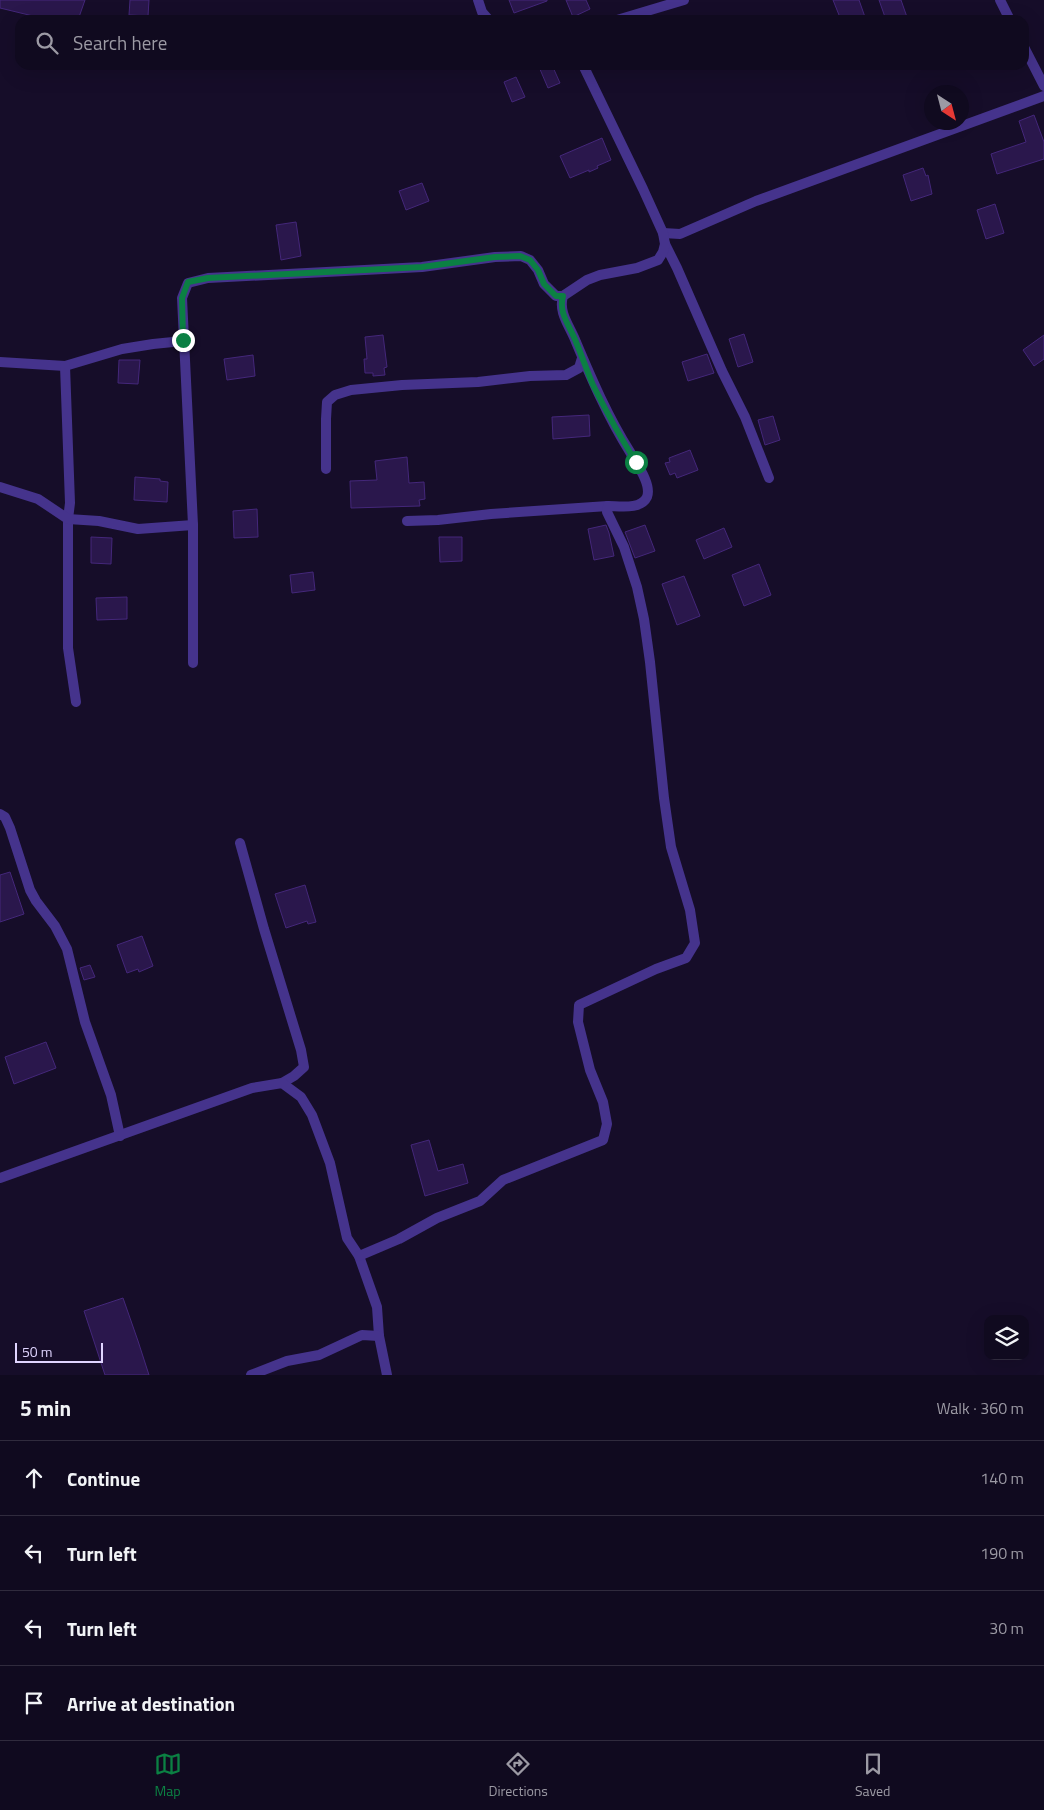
<!DOCTYPE html>
<meta charset="utf-8">
<style>
:root{--surface:#100a1f;--page:#1e182c;--text:#f1f3f6;--muted:#9c9aa4;--line:#302b3d;--accent:#0b8043}
body{margin:0;font-family:"Titillium Web",sans-serif;background:var(--page);color:var(--text)}
.controls{position:absolute;right:15px;bottom:15px;display:grid;overflow:hidden;border-radius:10px;box-shadow:0 5px 20px #0002}
.controls button{width:45px;height:45px;display:grid;place-items:center;padding:0;border:0;border-bottom:1px solid var(--line);background:var(--surface);color:var(--text);font:25px sans-serif}
.compass{position:absolute;left:924px;top:85px;width:45px;height:45px;border-radius:50%;background:var(--surface);box-shadow:0 5px 20px #0002;rotate:144deg}
.scale{position:absolute;left:15px;bottom:12px;width:88px;box-sizing:border-box;padding-left:5px;border:2px solid #e0d5ff;border-top:0;font-size:14px;line-height:18px;white-space:nowrap;color:#e0d5ff;-webkit-text-stroke:4px #160d29;paint-order:stroke}
.stop{position:absolute;width:15px;height:15px;margin:-11px;border:4px solid #0b8043;border-radius:50%;background:#fff}
.stop.end{background:#0b8043;border-color:#fff;box-shadow:0 1px 5px #0008}
.list{margin:0;padding:0;list-style:none}
h2{display:flex;justify-content:space-between;align-items:center;height:65px;margin:0;padding:0 20px;font-size:21px}
h2 small{font-size:16px;font-weight:400;color:var(--muted)}
.list li{display:grid;grid-template-columns:32px 1fr auto;gap:15px;align-items:center;box-sizing:border-box;height:75px;padding:0 20px;border-top:1px solid var(--line)}
.list b{display:block;font-size:19px;white-space:nowrap}
.list em{font-size:16px;font-style:normal;color:var(--muted)}
.icon{flex:none;width:28px;height:28px;fill:none;stroke:currentColor;stroke-width:2;stroke-linecap:round;stroke-linejoin:round}
.map{position:relative;flex:none;width:1044px;height:1375px;overflow:hidden}
.search{position:absolute;background:var(--surface);box-shadow:0 5px 20px #0002;left:15px;right:15px;top:15px;height:55px;display:flex;align-items:center;gap:12px;box-sizing:border-box;padding:0 18px;border-radius:15px;color:var(--muted);font-size:19px}
.sheet{height:365px;background:var(--surface)}
nav{display:flex;justify-content:space-around;align-items:center;box-sizing:border-box;height:70px;border-top:1px solid var(--line);background:var(--surface);font-size:14px;color:var(--muted)}
nav a{display:grid;justify-items:center;gap:2px}
nav .on{color:var(--accent)}
.map>svg:first-child{display:block}
.building{fill:#2a174c;stroke:#44277a}
.lines{fill:none;stroke-linecap:round;stroke-linejoin:round}
.minor{stroke:#45338c;stroke-width:10}
.route{stroke:#0b8043;stroke-width:6}
</style>
<div class="map">
<svg width="1044" height="1375" viewBox="0 0 1044 1375">
<rect width="100%" height="100%" fill="#160d29"/>
<g class="building">
<polygon points="0,0 85,0 78,20 32,20 33,16 0,8"/>
<polygon points="130,0 149,0 148,16 129,15"/>
<polygon points="509,0 547,0 547,1 514,13"/>
<polygon points="566,0 586,0 590,9 573,17"/>
<polygon points="833,0 859,0 866,20 841,20"/>
<polygon points="879,0 901,0 908,20 886,20"/>
<polygon points="544,65 552,65 560,83 548,88 539,67"/>
<polygon points="516,77 525,97 512,102 504,82"/>
<polygon points="1034,115 1044,142 1044,159 997,174 991,154 1026,142 1019,121"/>
<polygon points="602,138 611,160 597,166 598,168 589,172 589,170 570,178 560,156"/>
<polygon points="923,168 926,176 928,175 932,194 911,201 903,175"/>
<polygon points="422,183 429,201 406,210 399,191"/>
<polygon points="995,204 1004,233 986,239 977,210"/>
<polygon points="296,222 301,256 281,260 276,225"/>
<polygon points="744,334 753,362 738,367 729,339"/>
<polygon points="383,335 387,367 384,368 385,375 373,376 373,373 365,373 364,359 367,359 365,337"/>
<polygon points="1044,335 1044,359 1034,366 1023,350"/>
<polygon points="707,354 714,373 688,381 682,362"/>
<polygon points="253,355 255,376 227,380 224,359"/>
<polygon points="119,360 140,360 138,384 118,383"/>
<polygon points="589,415 590,436 553,439 552,417"/>
<polygon points="773,416 780,440 765,445 758,420"/>
<polygon points="690,450 698,470 677,478 675,473 670,475 665,463 670,462 669,458"/>
<polygon points="407,457 409,483 424,482 425,499 419,500 420,506 351,508 350,481 377,480 375,461"/>
<polygon points="135,477 160,479 160,481 168,482 167,502 134,500"/>
<polygon points="257,509 258,537 234,538 233,511"/>
<polygon points="606,525 609,533 614,556 594,560 588,529"/>
<polygon points="645,525 655,551 635,558 625,532"/>
<polygon points="724,528 732,547 704,559 696,540"/>
<polygon points="91,537 112,538 111,564 91,563"/>
<polygon points="439,537 462,537 462,561 440,562"/>
<polygon points="759,564 771,595 744,606 732,575"/>
<polygon points="313,572 315,590 292,593 290,575"/>
<polygon points="684,576 700,616 677,625 662,584"/>
<polygon points="127,597 127,619 97,620 96,598"/>
<polygon points="10,872 24,914 0,922 0,875"/>
<polygon points="305,885 316,922 308,924 307,921 286,928 275,894"/>
<polygon points="142,936 153,966 139,972 138,969 127,973 117,945"/>
<polygon points="90,965 95,977 84,980 80,968"/>
<polygon points="46,1042 56,1068 14,1084 5,1057"/>
<polygon points="429,1140 438,1171 463,1164 468,1183 425,1196 411,1145"/>
<polygon points="123,1298 138,1341 149,1375 105,1375 84,1311"/>
</g>
<g class="lines">
<g class="minor">
<polyline points="478,0 482,12 489,20"/>
<polyline points="1000,0 1010,20"/>
<polyline points="617,20 684,0"/>
<polyline points="1024,47 1044,86"/>
<polyline points="663,233 680,234 756,201 1044,96"/>
<polyline points="665,244 677,268 722,371 745,417 769,478"/>
<polyline points="0,362 65,366 122,349 153,344 183,341"/>
<polyline points="65,366 70,503 68,519 68,648 76,702"/>
<polyline points="326,469 326,419 327,402 335,395 351,390 402,385 478,382 530,376 566,375 579,368 582,358"/>
<polyline points="0,487 38,499 68,519 99,521 138,529 193,525"/>
<polyline points="407,521 438,520 491,514 608,506"/>
<polyline points="193,663 193,525 182,298 188,283 208,278 422,267 495,257 521,256 530,260 538,270 544,284 556,296 563,296"/>
<polyline points="0,814 5,817 10,828 30,890 36,901 55,926 67,949 85,1022 111,1095 120,1136"/>
<polyline points="240,843 264,929 301,1050 304,1067 294,1076 282,1083"/>
<polyline points="0,1178 252,1088 282,1083 301,1097 312,1115 330,1163 347,1238 359,1256 377,1307 379,1336 387,1375"/>
<path d="M 359,1256 L 399,1239 L 437,1218 L 480,1201 L 503,1180 L 603,1140 L 607,1124 L 603,1102 L 590,1070 L 578,1022 L 579,1005 L 656,969 L 686,958 L 695,943 L 690,910 L 671,847 L 664,798 L 650,662 L 644,619 L 637,587 L 624,547 L 607,512 L 608,506 C 619,506 641,510 647,497 C 652,484 636,463 630,452 C 608,417 592,380 576,342 C 570,326 558,313 563,296 L 587,280 L 600,275 L 637,268 L 658,260 L 663,252 L 665,244 L 663,233 L 643,189 L 583,65"/>
<polyline points="251,1375 287,1361 319,1355 362,1335 379,1336"/>
</g>
</g>
<g class="lines">
<path class="route" d="M 183,340 L 182,298 L 188,282 L 208,278 L 422,267 L 495,257 L 520,256 L 530,260 L 538,270 L 544,284 L 556,296 L 563,296 C 558,313 570,326 576,342 C 582,356 587,371 593,385 C 606,411 620,437 636,462"/>
</g>
</svg>
<div class="controls">
<button><svg class="icon" aria-label="layers" viewBox="0 0 24 24"><path d="M12 4l9 5-9 5-9-5zM3 14l9 5 9-5"/></svg></button>
</div>
<svg class="compass" viewBox="-18 -18 36 36"><path d="M0-13l5 13h-10z" fill="#e53935"/><path d="M0 13l5-13h-10z" fill="#9c9aa4"/></svg>
<div class="scale">50 m</div>
<div class="stop" style="left:636px;top:462px"></div>
<div class="stop end" style="left:183px;top:340px"></div>
<div class="search"><svg class="icon" aria-label="search" viewBox="0 0 24 24"><circle cx="10" cy="10" r="6"/><path d="M15 15l6 6"/></svg>Search here</div>
</div>
<section class="sheet">
<h2>5 min<small>Walk · 360 m</small></h2>
<ul class="list">
<li><svg class="icon" aria-label="ahead" viewBox="0 0 24 24"><path d="M12 20V5M6 11l6-6 6 6"/></svg><div><b>Continue</b></div><em>140 m</em></li>
<li><svg class="icon" aria-label="left" viewBox="0 0 24 24"><path d="M17 20v-9H6M10 6l-5 5 5 5"/></svg><div><b>Turn left</b></div><em>190 m</em></li>
<li><svg class="icon" aria-label="left" viewBox="0 0 24 24"><path d="M17 20v-9H6M10 6l-5 5 5 5"/></svg><div><b>Turn left</b></div><em>30 m</em></li>
<li><svg class="icon" aria-label="arrive" viewBox="0 0 24 24"><path d="M6 21V4h12l-3 4 3 4H6"/></svg><div><b>Arrive at destination</b></div></li>
</ul>
</section>
<nav>
<a class="on"><svg class="icon" aria-label="map" viewBox="0 0 24 24"><path d="M3 6l6-2 6 2 6-2v14l-6 2-6-2-6 2zM9 4v14M15 6v14"/></svg>Map</a>
<a><svg class="icon" aria-label="directions" viewBox="0 0 24 24"><path d="M12 3l9 9-9 9-9-9zM9 14v-3h6M13 9l2 2-2 2"/></svg>Directions</a>
<a><svg class="icon" aria-label="saved" viewBox="0 0 24 24"><path d="M7 4h10v16l-5-4-5 4z"/></svg>Saved</a>
</nav>
